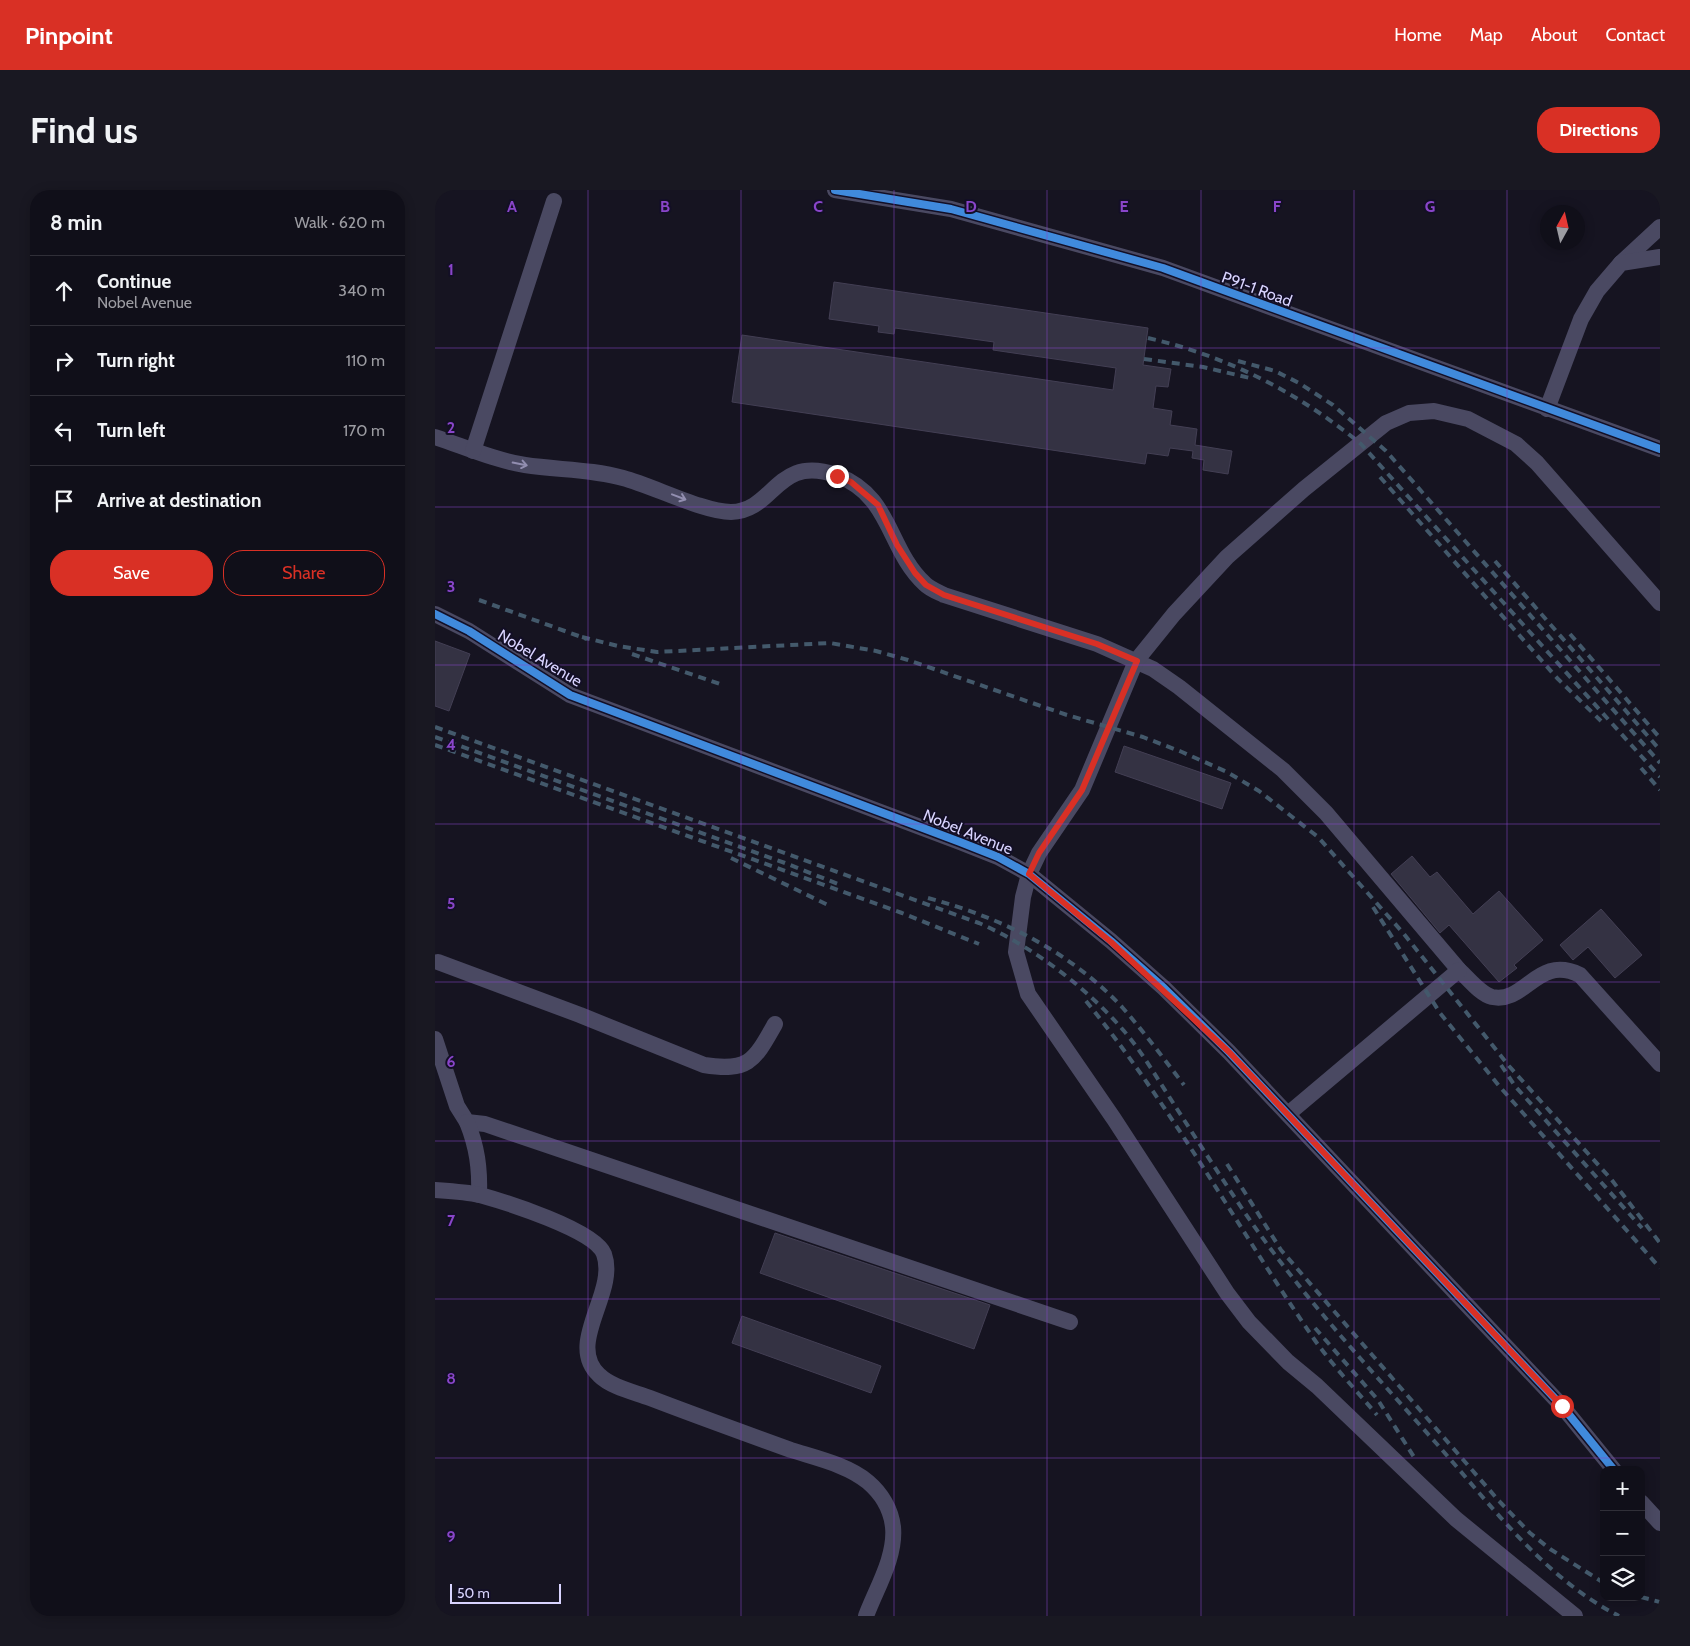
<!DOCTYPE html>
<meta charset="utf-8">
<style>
:root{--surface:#100f19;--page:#191822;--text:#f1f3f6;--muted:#9c9ca2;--line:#302f38;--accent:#d93025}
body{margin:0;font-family:Cabin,sans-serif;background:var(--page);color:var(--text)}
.controls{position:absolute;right:15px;bottom:15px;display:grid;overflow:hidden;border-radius:10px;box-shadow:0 2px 12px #0003}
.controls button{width:45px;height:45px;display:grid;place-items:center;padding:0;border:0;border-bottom:1px solid var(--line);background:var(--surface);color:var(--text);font:25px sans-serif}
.compass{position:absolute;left:1105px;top:15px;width:45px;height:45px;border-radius:50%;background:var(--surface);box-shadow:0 2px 12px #0003;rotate:8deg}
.scale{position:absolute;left:15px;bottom:12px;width:111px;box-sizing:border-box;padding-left:5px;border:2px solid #d9d4ff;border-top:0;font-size:14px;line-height:18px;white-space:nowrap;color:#d9d4ff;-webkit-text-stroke:4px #130f26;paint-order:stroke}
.stop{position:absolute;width:15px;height:15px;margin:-11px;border:4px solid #d93025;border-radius:50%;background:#fff}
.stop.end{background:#d93025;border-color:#fff;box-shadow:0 1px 5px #0008}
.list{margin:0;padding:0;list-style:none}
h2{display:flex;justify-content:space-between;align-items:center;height:65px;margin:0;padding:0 20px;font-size:21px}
h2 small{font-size:16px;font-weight:400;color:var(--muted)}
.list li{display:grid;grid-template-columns:32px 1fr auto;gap:15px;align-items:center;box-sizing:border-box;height:70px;padding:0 20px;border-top:1px solid var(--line)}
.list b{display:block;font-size:19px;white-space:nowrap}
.list p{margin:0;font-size:16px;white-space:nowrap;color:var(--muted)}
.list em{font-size:16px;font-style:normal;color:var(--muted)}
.actions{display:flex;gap:10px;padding:15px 20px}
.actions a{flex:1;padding:11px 0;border:1px solid var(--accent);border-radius:20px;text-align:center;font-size:18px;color:var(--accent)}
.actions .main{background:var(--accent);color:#fff}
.icon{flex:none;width:28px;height:28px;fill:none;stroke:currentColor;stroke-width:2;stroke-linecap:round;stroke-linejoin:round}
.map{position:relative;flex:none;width:1225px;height:1426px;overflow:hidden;border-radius:20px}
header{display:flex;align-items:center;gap:30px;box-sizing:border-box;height:70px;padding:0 25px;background:var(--accent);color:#fff}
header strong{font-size:24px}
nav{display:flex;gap:28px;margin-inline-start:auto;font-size:18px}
.intro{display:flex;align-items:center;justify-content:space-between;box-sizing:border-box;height:120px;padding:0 30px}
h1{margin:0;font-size:35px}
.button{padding:12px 22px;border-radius:20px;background:var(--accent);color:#fff;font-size:18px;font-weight:700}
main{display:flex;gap:30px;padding:0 30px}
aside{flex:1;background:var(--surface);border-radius:20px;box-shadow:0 2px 12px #0003}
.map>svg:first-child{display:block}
.building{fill:#343243;stroke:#433f54}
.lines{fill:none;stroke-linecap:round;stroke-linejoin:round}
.minor{stroke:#4a4962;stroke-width:16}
.rail{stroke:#43596b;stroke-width:4;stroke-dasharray:8 6;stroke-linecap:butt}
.cycleway-casing{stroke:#130f26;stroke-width:11}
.cycleway{stroke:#408adc;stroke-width:8}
.oneway{stroke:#928eb0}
.route{stroke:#d93025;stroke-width:6}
.grid{fill:none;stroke:#8945c9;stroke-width:1;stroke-opacity:0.55}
.labels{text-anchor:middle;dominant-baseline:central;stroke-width:4;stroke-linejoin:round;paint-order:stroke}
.street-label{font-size:16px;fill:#d9d4ff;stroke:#130f26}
.grid-label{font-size:16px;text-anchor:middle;font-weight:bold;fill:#8945c9;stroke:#130f26;stroke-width:4;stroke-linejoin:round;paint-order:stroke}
</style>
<header>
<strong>Pinpoint</strong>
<nav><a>Home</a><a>Map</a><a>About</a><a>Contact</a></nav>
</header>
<div class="intro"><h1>Find us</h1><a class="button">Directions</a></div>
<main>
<aside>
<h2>8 min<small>Walk · 620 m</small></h2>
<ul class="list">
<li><svg class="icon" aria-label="ahead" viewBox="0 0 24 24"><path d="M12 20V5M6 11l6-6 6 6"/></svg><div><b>Continue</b><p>Nobel Avenue</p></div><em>340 m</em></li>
<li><svg class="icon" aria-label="right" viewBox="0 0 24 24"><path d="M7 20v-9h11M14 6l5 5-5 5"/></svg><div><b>Turn right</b></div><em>110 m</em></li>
<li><svg class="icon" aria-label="left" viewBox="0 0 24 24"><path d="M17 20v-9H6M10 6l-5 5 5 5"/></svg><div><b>Turn left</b></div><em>170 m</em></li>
<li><svg class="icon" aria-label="arrive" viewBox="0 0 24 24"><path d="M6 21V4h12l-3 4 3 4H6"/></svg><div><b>Arrive at destination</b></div></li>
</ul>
<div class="actions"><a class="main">Save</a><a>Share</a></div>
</aside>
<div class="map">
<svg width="1225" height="1426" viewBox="0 0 1225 1426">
<rect width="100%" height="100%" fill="#161421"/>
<g class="building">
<polygon points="399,92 713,138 708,175 736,179 733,197 721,196 718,218 737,221 735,235 762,239 760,255 797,261 793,284 768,280 769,270 757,268 758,261 735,258 733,266 712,263 710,274 297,212 307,145 678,200 681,178 558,160 559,152 460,138 459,144 443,142 444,136 394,129"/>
<polygon points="0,451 35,464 14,521 0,516"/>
<polygon points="689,556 796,593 787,619 680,582"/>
<polygon points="977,666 995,687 1002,682 1038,724 1064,701 1108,750 1079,775 1082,778 1064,792 1014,735 1005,743 956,684"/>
<polygon points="1166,719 1207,765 1180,788 1153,757 1138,770 1125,755"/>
<polygon points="340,1043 555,1115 539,1159 325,1083"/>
<polygon points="307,1126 446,1176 436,1203 297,1153"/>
</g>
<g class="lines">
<g class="minor">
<polyline points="400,0 516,19 728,78 1225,259"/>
<polyline points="1186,73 1225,37"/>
<polyline points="1112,219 1146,129 1162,101 1186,73 1225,67"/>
<path d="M 0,247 C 30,257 59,270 90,275 C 123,280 157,279 188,288 C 218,296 269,322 296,322 C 340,321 341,264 401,285 C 457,305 452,359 490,394 C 495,399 503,402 509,405 L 662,454 L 718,479 L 744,497 L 848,580 L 891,623 L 1024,780 C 1033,788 1045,804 1057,807 C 1091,814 1102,764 1145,785 L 1225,874"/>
<polyline points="38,261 119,11"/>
<polyline points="0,424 34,441 135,505 525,652 563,667 594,684 676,751 729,798 794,862 1127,1216 1179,1280"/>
<path d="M 3,772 L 145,825 L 269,875 C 314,882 319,871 340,834"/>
<polyline points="0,849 22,916 32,932 50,934 635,1132"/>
<polyline points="853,924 1024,780"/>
<path d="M 32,932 C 42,957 45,978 44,1005"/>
<path d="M 0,1000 C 14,1001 31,1002 45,1005 C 70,1012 160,1040 169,1064 C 183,1103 130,1153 164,1185 C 176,1197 199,1202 215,1208 C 262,1226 309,1243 356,1260 C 381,1268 413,1275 433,1292 C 446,1303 456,1319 458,1337 C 461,1367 441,1399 431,1426"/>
<polyline points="1206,1312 1225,1333"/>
<polyline points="1140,1426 1021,1329 882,1196 853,1172 814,1132 792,1103 679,929 593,804 581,762 588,707 594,684 604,663 647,600 701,471 739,424 792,367 869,299 951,233 974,223 999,221 1033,229 1081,254 1102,273 1225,413"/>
</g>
<g class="rail">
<path d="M 713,148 C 792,166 864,203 926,254 L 1225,587"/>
<polyline points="709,169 768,177 815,188"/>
<polyline points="803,171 840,181 864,193 898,215 951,261 1225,573"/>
<polyline points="945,287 1122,488 1166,531"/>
<polyline points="1060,371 1225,560"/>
<polyline points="44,410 152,449"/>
<polyline points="1135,444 1225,548"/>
<polyline points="147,447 183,456 222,462 395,453 441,461 473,470 632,525 708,547 747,562 792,582 824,601 883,647 969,744 1074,876 1176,989 1225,1053"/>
<polyline points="197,464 285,494"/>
<path d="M 0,537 L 544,733 C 598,757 650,796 689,841 C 707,862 720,885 735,908 C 758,944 782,981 806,1017 C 863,1102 933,1177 1001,1253 C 1056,1315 1109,1388 1184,1426"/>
<polyline points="0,547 350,673 403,694"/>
<polyline points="0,555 467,723 544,754"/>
<polyline points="1206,578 1225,600"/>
<polyline points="296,668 395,716"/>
<path d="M 493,708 C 567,728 634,761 687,817 C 709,842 729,869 749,895"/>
<polyline points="938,717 1005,823 1065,897 1225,1078"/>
<path d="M 651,811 C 737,917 802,1037 879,1149 C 898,1176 921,1200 942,1225"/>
<polyline points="1066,875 1080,896 1207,1038"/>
<polyline points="792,974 846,1060 1064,1311 1095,1343 1115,1359 1169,1393"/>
<polyline points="880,1138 943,1210 979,1267"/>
<polyline points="1206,1407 1225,1412"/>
</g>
<defs>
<g id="cycleway">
<polyline points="400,0 516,19 728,78 1225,259"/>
<polyline points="0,424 34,441 135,505 525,652 563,667 594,684 676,751 729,798 794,862 1127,1216 1179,1280"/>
</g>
</defs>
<use href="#cycleway" class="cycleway-casing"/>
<use href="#cycleway" class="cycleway"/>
</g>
<defs><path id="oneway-shaft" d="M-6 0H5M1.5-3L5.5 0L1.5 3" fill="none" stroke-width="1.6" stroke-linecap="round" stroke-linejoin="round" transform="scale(1.25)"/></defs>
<g class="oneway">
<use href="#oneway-shaft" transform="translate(85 274) rotate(11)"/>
<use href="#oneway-shaft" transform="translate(244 307) rotate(21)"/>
</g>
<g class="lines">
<polyline class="route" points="402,286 416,292 443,315 462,355 480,383 491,395 509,405 662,454 702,471 647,600 604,663 594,684 676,752 794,862 1127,1216"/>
</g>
<path class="grid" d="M 153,0 L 153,1426M 306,0 L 306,1426M 459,0 L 459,1426M 612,0 L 612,1426M 766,0 L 766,1426M 919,0 L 919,1426M 1072,0 L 1072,1426M 0,158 L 1225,158M 0,317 L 1225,317M 0,475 L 1225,475M 0,634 L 1225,634M 0,792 L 1225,792M 0,951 L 1225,951M 0,1109 L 1225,1109M 0,1268 L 1225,1268"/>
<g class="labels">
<g class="street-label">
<text transform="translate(822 99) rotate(20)">P91-1 Road</text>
<text transform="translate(105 468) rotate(31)">Nobel Avenue</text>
<text transform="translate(533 642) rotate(22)">Nobel Avenue</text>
</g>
</g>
<g class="grid-label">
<text x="77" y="22">A</text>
<text x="230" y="22">B</text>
<text x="383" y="22">C</text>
<text x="536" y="22">D</text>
<text x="689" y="22">E</text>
<text x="842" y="22">F</text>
<text x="995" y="22">G</text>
<text x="16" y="85">1</text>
<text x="16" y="243">2</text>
<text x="16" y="402">3</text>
<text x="16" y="560">4</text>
<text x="16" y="719">5</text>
<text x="16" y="877">6</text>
<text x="16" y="1036">7</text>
<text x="16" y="1194">8</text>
<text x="16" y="1352">9</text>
</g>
</svg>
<div class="controls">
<button>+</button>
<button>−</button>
<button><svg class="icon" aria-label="layers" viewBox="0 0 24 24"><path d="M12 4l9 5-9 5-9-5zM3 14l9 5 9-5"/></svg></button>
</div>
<svg class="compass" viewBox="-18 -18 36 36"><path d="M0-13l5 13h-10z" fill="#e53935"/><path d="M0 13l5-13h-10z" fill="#9c9ca2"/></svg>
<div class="scale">50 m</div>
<div class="stop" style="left:1127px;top:1216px"></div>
<div class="stop end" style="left:402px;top:286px"></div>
</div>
</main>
